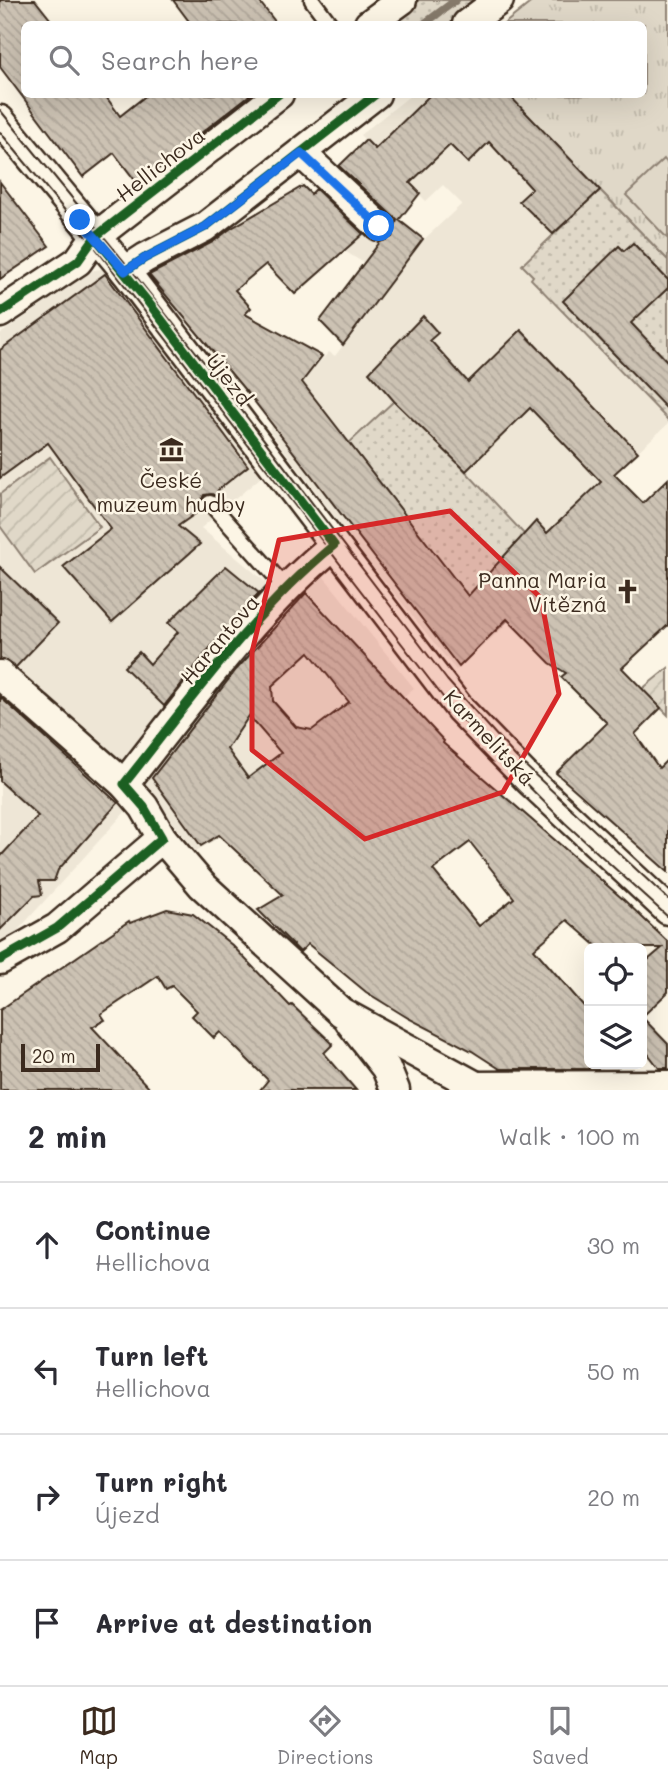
<!DOCTYPE html>
<meta charset="utf-8">
<style>
:root{--surface:#fff;--page:#f7f7f7;--text:#2b2b33;--muted:#7c7c81;--line:#e1e1e2;--accent:#3b2a1e}
body{margin:0;font-family:Mali,sans-serif;background:var(--page);color:var(--text)}
.controls{position:absolute;right:21px;bottom:21px;display:grid;overflow:hidden;border-radius:10px;box-shadow:0 7px 28px #0002}
.controls button{width:63px;height:63px;display:grid;place-items:center;padding:0;border:0;border-bottom:2px solid var(--line);background:var(--surface);color:var(--text);font:35px sans-serif}
.scale{position:absolute;left:21px;bottom:18px;width:79px;box-sizing:border-box;padding-left:7px;border:4px solid #3b2a1e;border-top:0;font-size:19px;line-height:24px;white-space:nowrap;color:#3b2a1e;-webkit-text-stroke:5px #fcf5e5;paint-order:stroke}
.stop{position:absolute;width:21px;height:21px;margin:-16px;border:5px solid #1a73e8;border-radius:50%;background:#fff}
.stop.end{background:#1a73e8;border-color:#fff;box-shadow:0 2px 7px #0008}
.list{margin:0;padding:0;list-style:none}
h2{display:flex;justify-content:space-between;align-items:center;height:91px;margin:0;padding:0 28px;font-size:30px}
h2 small{font-size:23px;font-weight:400;color:var(--muted)}
.list li{display:grid;grid-template-columns:46px 1fr auto;gap:21px;align-items:center;box-sizing:border-box;height:126px;padding:0 28px;border-top:2px solid var(--line)}
.list b{display:block;font-size:26px;white-space:nowrap}
.list p{margin:0;font-size:23px;white-space:nowrap;color:var(--muted)}
.list em{font-size:23px;font-style:normal;color:var(--muted)}
.icon{flex:none;width:38px;height:38px;fill:none;stroke:currentColor;stroke-width:2;stroke-linecap:round;stroke-linejoin:round}
.map{position:relative;flex:none;width:668px;height:1090px;overflow:hidden}
.search{position:absolute;background:var(--surface);box-shadow:0 7px 28px #0002;left:21px;right:21px;top:21px;height:77px;display:flex;align-items:center;gap:18px;box-sizing:border-box;padding:0 24px;border-radius:10px;color:var(--muted);font-size:26px}
.sheet{height:595px;background:var(--surface)}
nav{display:flex;justify-content:space-around;align-items:center;box-sizing:border-box;height:98px;border-top:2px solid var(--line);background:var(--surface);font-size:19px;color:var(--muted)}
nav a{display:grid;justify-items:center;gap:4px}
nav .on{color:var(--accent)}
.map>svg:first-child{display:block}
.built{fill:#eee6d6}
.grass{fill:url(#grass-dots);stroke:#8e8173;stroke-width:2}
.park{fill:url(#park-tufts);stroke:#8e8173;stroke-width:2}
.garden{fill:url(#garden-furrows);stroke:#8e8173;stroke-width:2}
.pitch{fill:#e0d8c8;stroke:#8e8173;stroke-width:2}
.lines{fill:none;stroke-linecap:round;stroke-linejoin:round}
.stream{stroke:#85796b;stroke-width:8}
.building{fill:url(#building-back-hatch);stroke:#3b2a1e;stroke-width:2;fill-rule:evenodd}
.lane-casing{stroke:#3b2a1e;stroke-width:19}
.street-casing{stroke:#3b2a1e;stroke-width:33}
.lane{stroke:#fcf5e5;stroke-width:14}
.street{stroke:#fcf5e5;stroke-width:28}
.tram{stroke:#3b2a1e;stroke-width:2}
.cycleway-casing{stroke:#fcf5e5;stroke-width:13}
.cycleway{stroke:#1b5e20;stroke-width:9}
.route{stroke:#1a73e8;stroke-width:9}
.marked{fill:#d62828;fill-opacity:0.2;stroke:#d62828;stroke-width:5;stroke-linejoin:round}
.labels{text-anchor:middle;dominant-baseline:central;stroke-width:5;stroke-linejoin:round;paint-order:stroke}
.street-label{font-size:21px;fill:#3b2a1e;stroke:#fcf5e5}
.poi-label{font-size:21px;fill:#3b2a1e;stroke:#fcf5e5}
</style>
<div class="map">
<svg width="668" height="1090" viewBox="0 0 668 1090">
<defs>
<pattern id="grass-dots" width="8" height="8" patternUnits="userSpaceOnUse" patternTransform="scale(1.75)"><rect width="8" height="8" fill="#e0d8c8"/><path d="M2 2h.1M6 6h.1" fill="none" stroke="#c1baab" stroke-width="1.8" stroke-linecap="round"/></pattern>
<pattern id="park-tufts" width="24" height="20" patternUnits="userSpaceOnUse" patternTransform="scale(1.75)"><rect width="24" height="20" fill="#e0d8c8"/><path d="M3 7l-1-3M5 7V3M7 7l1-3M15 17l-1-3M17 17v-4M19 17l1-3" fill="none" stroke="#c1baab"/></pattern>
<pattern id="garden-furrows" width="10" height="10" patternUnits="userSpaceOnUse" patternTransform="scale(1.75)"><rect width="10" height="10" fill="#e0d8c8"/><path d="M-1 1l2-2M0 10L10 0M9 11l2-2" fill="none" stroke="#c1baab"/></pattern>
<pattern id="building-back-hatch" width="6" height="6" patternUnits="userSpaceOnUse" patternTransform="scale(1.75)"><rect width="6" height="6" fill="#ccc2b3"/><path d="M-1 5l2 2M0 0l6 6M5-1l2 2" fill="none" stroke="#b0a79a"/></pattern>
</defs>
<rect width="100%" height="100%" fill="#fcf5e5"/>
<filter id="ink" filterUnits="userSpaceOnUse"><feTurbulence type="fractalNoise" baseFrequency=".0143" numOctaves="2"/><feDisplacementMap in="SourceGraphic" scale="14" xChannelSelector="R" yChannelSelector="G"/><feConvolveMatrix kernelMatrix="1 2 1 2 8 2 1 2 1" color-interpolation-filters="sRGB"/></filter>
<g filter="url(#ink)">
<g class="built">
<polygon points="411,95 508,95 600,190 523,265 533,276 531,279 668,420 668,424 614,473 621,481 545,554 523,536 473,590 505,626 456,670 365,557 269,430 306,377 329,352 335,356 419,244 462,204 443,185 426,201 360,135"/>
<polygon points="362,229 385,235 364,263 346,252"/>
<polygon points="103,269 261,477 201,528 287,600 320,572 414,688 342,747 215,836 215,840 196,851 145,790 0,950 0,334 94,270"/>
</g>
<g class="grass">
<polygon points="415,0 489,0 457,24 383,24"/>
<polygon points="600,190 668,260 668,280 633,243 624,251 619,246 613,251 657,298 668,288 668,362 587,278 563,301 662,403 668,398 668,420 531,279 533,276 522,265"/>
<polygon points="394,401 457,462 525,535 478,585 510,618 495,632 349,443"/>
</g>
<polygon class="park" points="534,0 668,0 668,260 508,95 644,94 644,24 504,24"/>
<g class="garden">
<polygon points="50,457 100,527 35,574 0,526 0,494"/>
<polygon points="668,668 668,715 642,689"/>
</g>
<polygon class="pitch" points="664,159 668,164 668,239 626,195"/>
<g class="lines">
<polyline class="stream" points="424,24 456,0"/>
</g>
<g class="building">
<polygon points="0,0 35,0 54,24 24,24 24,94 104,94 120,116 148,94 251,94 137,183 114,153 83,177 0,67"/>
<polygon points="173,0 258,0 277,24 191,24"/>
<polygon points="431,94 508,94 600,190 553,234 519,201 532,189 489,142 468,163 450,145 410,183 420,193 399,220 423,239 343,345 320,321 380,242 392,237 397,220 339,166 366,140 375,149"/>
<polygon points="0,182 49,246 0,279"/>
<polygon points="303,186 311,194 316,189 363,234 295,294 266,264 235,290 251,308 245,314 322,356 302,382 468,596 536,521 547,533 601,482 530,408 466,471 394,401 369,372 423,316 438,333 430,340 468,382 521,330 638,452 614,474 643,503 668,479 668,625 622,668 661,708 635,734 659,768 668,759 668,872 556,773 607,723 561,677 566,673 550,663 507,619 459,667 254,401 149,275 213,242 230,229"/>
<polygon points="633,243 668,280 668,288 631,323 668,362 668,410 563,301 619,246 624,251"/>
<polygon points="105,274 248,466 218,490 217,497 212,494 204,495 201,501 202,509 178,526 200,544 112,622 63,567 111,529 48,443 0,478 0,350"/>
<polygon points="226,566 259,593 210,648 164,706 124,667 139,652 150,664 178,632 168,623"/>
<polygon points="0,567 58,623 16,667 0,659"/>
<path d="M 306,593 L 444,741 L 443,743 L 624,900 L 668,942 L 668,992 L 642,1017 L 642,965 L 662,948 L 599,948 L 567,920 L 534,949 L 589,1012 L 589,1069 L 500,1069 L 472,1051 L 408,1018 L 366,992 L 308,944 L 300,952 L 258,910 L 283,895 L 219,835 L 201,846 L 152,778 L 236,670 ZM 309,652 L 349,702 L 312,730 L 296,727 L 273,701 L 272,686 ZM 249,716 L 281,753 L 248,778 L 227,749 ZM 470,842 L 514,898 L 479,926 L 433,870 Z"/>
<polygon points="0,697 118,803 58,870 54,881 39,881 42,895 34,896 0,930 0,857 38,816 0,781"/>
<polygon points="167,909 193,914 232,945 290,1006 292,1005 333,1044 324,1053 356,1090 260,1090 268,1080 220,1032 214,1038 192,1016 197,1011 172,986 166,989 158,976 101,1014 105,1020 92,1027 151,1090 0,1090 0,1010 129,921 130,923"/>
<polygon points="642,1017 668,1044 668,1068 659,1068 642,1046"/>
</g>
<g class="lines">
<defs>
<g id="lane">
<polyline points="312,0 330,24"/>
<polyline points="210,503 286,588"/>
</g>
<g id="street">
<polyline points="369,24 402,0"/>
<polyline points="467,24 499,0"/>
<polyline points="0,120 125,271 460,709 530,781 668,910"/>
<polyline points="301,153 379,226"/>
<polyline points="125,271 145,258 205,227 376,94"/>
<polyline points="0,313 78,261 95,237 279,94"/>
<polyline points="0,675 124,784 144,807 162,838 202,885 341,1012 476,1086"/>
<path d="M 124,784 C 190,701 252,613 334,545"/>
<polyline points="0,960 57,928 162,838"/>
<polyline points="350,1022 386,1068 395,1090"/>
<polyline points="465,1090 476,1086 668,1085"/>
</g>
</defs>
<use href="#lane" class="lane-casing"/>
<use href="#street" class="street-casing"/>
<use href="#lane" class="lane"/>
<use href="#street" class="street"/>
<g class="tram">
<polyline points="0,110 126,264 230,395 447,680 516,757 668,899"/>
<polyline points="0,132 91,242 453,710 565,823 668,917"/>
</g>
<defs>
<g id="cycleway">
<polyline points="125,271 145,258 205,227 376,94"/>
<polyline points="0,313 78,261 95,237 279,94"/>
<path d="M 0,960 L 57,928 L 162,838 L 144,807 L 124,784 C 190,701 252,613 334,545 L 148,302 L 95,237"/>
</g>
</defs>
<use href="#cycleway" class="cycleway-casing"/>
<use href="#cycleway" class="cycleway"/>
</g>
</g>
<g class="lines" filter="url(#ink)">
<polyline class="route" points="80,220 125,271 145,258 205,227 301,153 379,226"/>
</g>
<path class="marked" d="M 450,511 L 541,598 L 559,694 L 503,792 L 365,839 L 252,750 L 252,652 L 279,540 Z"/>
<defs>
<symbol id="museum-bare" viewBox="-9 -9 18 18"><path d="M0-6L6-3V-2H-6V-3ZM-5-1h2V3h-2ZM-1-1h2V3h-2ZM3-1h2V3H3ZM-6 4H6V6H-6Z" fill="#3b2a1e" stroke="#fcf5e5" stroke-width="2.5" paint-order="stroke"/></symbol>
<symbol id="church-bare" viewBox="-9 -9 18 18"><path d="M-1.2-6h2.4v3.5h3.3v2.4h-3.3V6h-2.4V-.1h-3.3v-2.4h3.3Z" fill="#3b2a1e" stroke="#fcf5e5" stroke-width="2.5" paint-order="stroke"/></symbol>
</defs>
<g fill-rule="evenodd">
<use href="#museum-bare" x="154" y="432" width="35" height="35"/>
<use href="#church-bare" x="610" y="574" width="35" height="35"/>
</g>
<g class="labels">
<g class="street-label">
<text transform="translate(160 164) rotate(-38)">Hellichova</text>
<text transform="translate(230 379) rotate(52)">Újezd</text>
<text transform="translate(219 639) rotate(-50)">Harantova</text>
<text transform="translate(490 737) rotate(47)">Karmelitská</text>
</g>
<g class="poi-label">
<text x="171" y="479">České<tspan x="171" dy="24">muzeum hudby</tspan></text>
<text x="607" y="579" text-anchor="end">Panna Maria<tspan x="607" dy="24">Vítězná</tspan></text>
</g>
</g>
</svg>
<div class="controls">
<button><svg class="icon" aria-label="locate" viewBox="0 0 24 24"><circle cx="12" cy="12" r="6"/><path d="M12 2v4M12 18v4M2 12h4M18 12h4"/></svg></button>
<button><svg class="icon" aria-label="layers" viewBox="0 0 24 24"><path d="M12 4l9 5-9 5-9-5zM3 14l9 5 9-5"/></svg></button>
</div>
<div class="scale">20 m</div>
<div class="stop" style="left:379px;top:226px"></div>
<div class="stop end" style="left:80px;top:220px"></div>
<div class="search"><svg class="icon" aria-label="search" viewBox="0 0 24 24"><circle cx="10" cy="10" r="6"/><path d="M15 15l6 6"/></svg>Search here</div>
</div>
<section class="sheet">
<h2>2 min<small>Walk · 100 m</small></h2>
<ul class="list">
<li><svg class="icon" aria-label="ahead" viewBox="0 0 24 24"><path d="M12 20V5M6 11l6-6 6 6"/></svg><div><b>Continue</b><p>Hellichova</p></div><em>30 m</em></li>
<li><svg class="icon" aria-label="left" viewBox="0 0 24 24"><path d="M17 20v-9H6M10 6l-5 5 5 5"/></svg><div><b>Turn left</b><p>Hellichova</p></div><em>50 m</em></li>
<li><svg class="icon" aria-label="right" viewBox="0 0 24 24"><path d="M7 20v-9h11M14 6l5 5-5 5"/></svg><div><b>Turn right</b><p>Újezd</p></div><em>20 m</em></li>
<li><svg class="icon" aria-label="arrive" viewBox="0 0 24 24"><path d="M6 21V4h12l-3 4 3 4H6"/></svg><div><b>Arrive at destination</b></div></li>
</ul>
</section>
<nav>
<a class="on"><svg class="icon" aria-label="map" viewBox="0 0 24 24"><path d="M3 6l6-2 6 2 6-2v14l-6 2-6-2-6 2zM9 4v14M15 6v14"/></svg>Map</a>
<a><svg class="icon" aria-label="directions" viewBox="0 0 24 24"><path d="M12 3l9 9-9 9-9-9zM9 14v-3h6M13 9l2 2-2 2"/></svg>Directions</a>
<a><svg class="icon" aria-label="saved" viewBox="0 0 24 24"><path d="M7 4h10v16l-5-4-5 4z"/></svg>Saved</a>
</nav>
